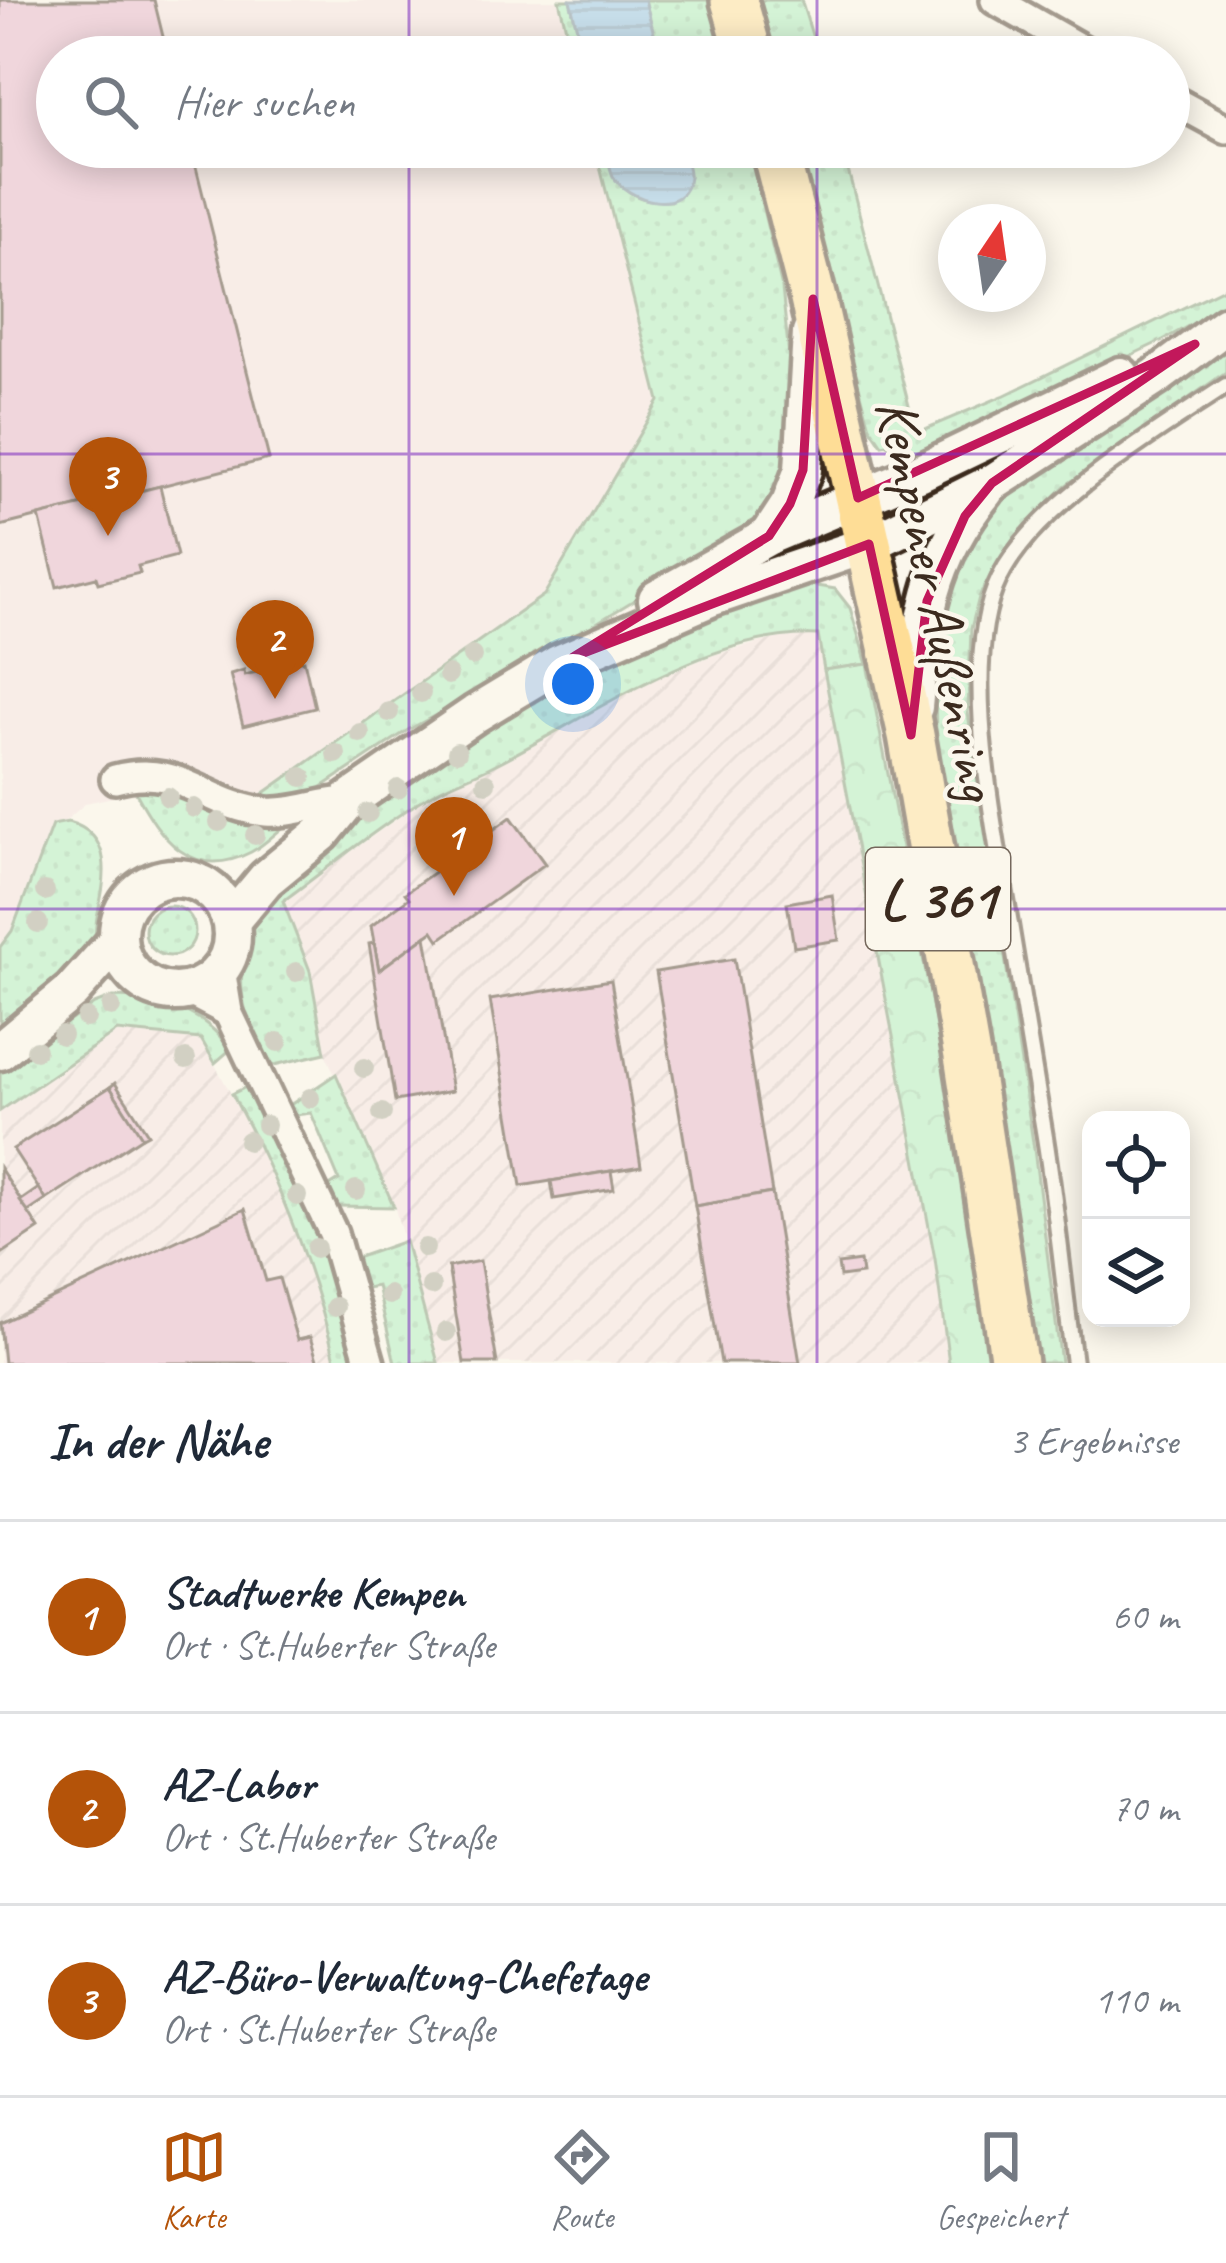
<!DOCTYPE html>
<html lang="de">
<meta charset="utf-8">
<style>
:root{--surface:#fff;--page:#f2f2f3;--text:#1f2937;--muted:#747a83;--line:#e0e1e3;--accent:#b45309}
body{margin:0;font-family:Caveat,sans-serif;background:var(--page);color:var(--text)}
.controls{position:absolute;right:36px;bottom:36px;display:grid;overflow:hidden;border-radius:24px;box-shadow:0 6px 30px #0003}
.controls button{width:108px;height:108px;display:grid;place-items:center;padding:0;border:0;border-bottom:3px solid var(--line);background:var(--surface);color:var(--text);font:60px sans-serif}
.compass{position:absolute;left:938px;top:204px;width:108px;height:108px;border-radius:50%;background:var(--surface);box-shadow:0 6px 30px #0003;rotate:13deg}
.you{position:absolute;left:573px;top:684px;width:42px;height:42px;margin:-30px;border:9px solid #fff;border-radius:50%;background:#1a73e8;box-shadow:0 0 0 18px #1a73e833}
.badge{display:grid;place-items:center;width:78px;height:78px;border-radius:50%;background:var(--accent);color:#fff;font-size:39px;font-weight:700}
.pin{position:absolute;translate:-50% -99px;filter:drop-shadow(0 3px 6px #0008)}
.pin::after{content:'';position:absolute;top:63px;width:42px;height:36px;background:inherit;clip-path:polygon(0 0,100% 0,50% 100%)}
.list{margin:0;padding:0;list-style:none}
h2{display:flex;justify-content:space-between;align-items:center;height:156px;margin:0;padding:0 48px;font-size:51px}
h2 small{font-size:39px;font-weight:400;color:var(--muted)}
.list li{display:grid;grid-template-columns:78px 1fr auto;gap:36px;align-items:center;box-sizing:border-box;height:192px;padding:0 48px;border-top:3px solid var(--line)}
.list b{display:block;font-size:45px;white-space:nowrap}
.list p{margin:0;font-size:39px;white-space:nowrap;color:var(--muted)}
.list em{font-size:39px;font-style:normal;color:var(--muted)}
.icon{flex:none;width:66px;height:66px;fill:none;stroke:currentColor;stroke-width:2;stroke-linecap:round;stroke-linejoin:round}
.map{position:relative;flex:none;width:1226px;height:1363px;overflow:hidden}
.search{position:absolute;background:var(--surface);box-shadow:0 6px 30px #0003;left:36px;right:36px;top:36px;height:132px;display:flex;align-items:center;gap:30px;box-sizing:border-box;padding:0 42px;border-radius:66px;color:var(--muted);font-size:45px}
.sheet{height:732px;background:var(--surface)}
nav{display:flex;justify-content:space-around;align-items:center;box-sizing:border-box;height:168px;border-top:3px solid var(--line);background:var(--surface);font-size:33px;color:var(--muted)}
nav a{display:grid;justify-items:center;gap:6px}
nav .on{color:var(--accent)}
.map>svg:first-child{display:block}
.built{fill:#f4e1e1}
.industrial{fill:url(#industrial-furrows)}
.grass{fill:url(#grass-dots);stroke:#708c6c;stroke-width:3}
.forest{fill:url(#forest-crowns);stroke:#708c6c;stroke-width:3}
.water{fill:url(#water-rules);stroke:#698396;stroke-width:3}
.building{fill:#e2adc7;stroke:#3b2a1e;stroke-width:3}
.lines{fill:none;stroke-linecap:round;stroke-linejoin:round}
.service-casing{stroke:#3b2a1e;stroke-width:22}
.minor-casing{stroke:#3b2a1e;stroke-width:36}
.tertiary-casing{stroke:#3b2a1e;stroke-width:45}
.primary-casing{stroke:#3b2a1e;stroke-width:54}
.service{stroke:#fbf7ec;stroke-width:14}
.minor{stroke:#fbf7ec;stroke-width:27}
.tertiary{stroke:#fbf7ec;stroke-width:36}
.primary{stroke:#fedd96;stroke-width:45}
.tree{fill:#a0a190}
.marked{fill:none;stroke:#c2185b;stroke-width:9;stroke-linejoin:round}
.grid{fill:none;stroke:#7b2cbf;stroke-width:3;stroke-opacity:0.55}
.labels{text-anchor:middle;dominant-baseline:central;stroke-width:9;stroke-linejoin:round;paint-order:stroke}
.shield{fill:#fbf7ec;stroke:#75685c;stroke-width:3}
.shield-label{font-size:57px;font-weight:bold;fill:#3b2a1e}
.street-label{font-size:60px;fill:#3b2a1e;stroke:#fbf7ec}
</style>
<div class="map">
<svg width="1226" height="1363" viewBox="0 0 1226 1363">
<defs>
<pattern id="industrial-furrows" width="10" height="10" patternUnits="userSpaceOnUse" patternTransform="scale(3)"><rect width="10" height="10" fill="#f4e1e1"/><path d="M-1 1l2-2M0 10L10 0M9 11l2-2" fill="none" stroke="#d2c1c1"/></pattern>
<pattern id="grass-dots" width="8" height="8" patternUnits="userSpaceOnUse" patternTransform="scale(3)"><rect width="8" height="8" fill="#a5eebb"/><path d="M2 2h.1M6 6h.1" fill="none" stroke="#8fcca0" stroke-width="1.8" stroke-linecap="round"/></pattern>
<pattern id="forest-crowns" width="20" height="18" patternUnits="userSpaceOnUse" patternTransform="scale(3)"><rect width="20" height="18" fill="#a5eebb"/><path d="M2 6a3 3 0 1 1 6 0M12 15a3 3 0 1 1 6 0" fill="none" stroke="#8fcca0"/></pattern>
<pattern id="water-rules" width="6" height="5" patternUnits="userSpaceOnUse" patternTransform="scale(3)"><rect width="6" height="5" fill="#88bfe6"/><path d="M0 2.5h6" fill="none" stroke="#709bba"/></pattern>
</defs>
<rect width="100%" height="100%" fill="#fbf7ec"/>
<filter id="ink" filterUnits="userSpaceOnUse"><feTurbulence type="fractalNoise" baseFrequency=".00833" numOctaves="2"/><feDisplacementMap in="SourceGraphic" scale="24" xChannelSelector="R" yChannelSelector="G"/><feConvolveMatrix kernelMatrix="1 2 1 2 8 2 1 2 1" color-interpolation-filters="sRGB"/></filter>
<g filter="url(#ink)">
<polygon class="built" points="0,0 559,0 573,57 57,57 57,147 595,147 659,401 544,595 232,816 159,787 86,803 62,824 12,932 0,947"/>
<g class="industrial">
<polygon points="794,634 818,634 935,1259 949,1363 439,1363 394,1206 325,1053 310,971 282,901 434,792 492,767 563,725 643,683 716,654"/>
<polygon points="117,1031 201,1039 263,1152 317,1285 336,1363 0,1363 0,1111"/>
</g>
<g class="grass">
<polygon points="559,0 570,0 584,57 573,57"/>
<polygon points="645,0 712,0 726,57 660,57"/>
<polygon points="755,0 801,0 819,57 771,57"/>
<path d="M 595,147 L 606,147 C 615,185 628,203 670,201 L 689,176 L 682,147 L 748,147 L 782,288 L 796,424 L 778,494 L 763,515 L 746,532 L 516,672 L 408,730 L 310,795 L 253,801 L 544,595 L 659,401 Z"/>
<polygon points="795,147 842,147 916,433 1003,396 1226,287 1226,305 1163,340 925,454 899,454 887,444 882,445 870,427"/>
<polygon points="1226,341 1226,372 1065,486 1014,538 993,570 979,597 971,629 968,713 1034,1149 1061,1363 1027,1363 942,798 936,741 934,633 968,529 1001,493"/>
<path d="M 804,584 L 835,589 L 850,608 L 867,664 L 824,670 L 818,635 C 706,630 586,720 490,767 C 471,777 450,783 432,794 C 380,825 332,865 283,901 L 310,971 L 325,1053 L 270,1066 C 239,1010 234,982 251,919 C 261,879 309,853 339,830 C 419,768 500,711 591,666 C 660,633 732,608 804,584 Z"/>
<path d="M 159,787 L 288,823 C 277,832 264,845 251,852 C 191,883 160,837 135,791 Z"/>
<path d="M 68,822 C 116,835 105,881 97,917 C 95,928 96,945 91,954 C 81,971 18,1022 0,1039 L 0,947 L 12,931 L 52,825 Z"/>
<circle cx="170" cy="931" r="25"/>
<path d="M 113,997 C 159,997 205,1010 230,1050 L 215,1063 L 201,1039 L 117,1031 L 0,1111 L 0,1069 L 94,1004 Z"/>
<polygon points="336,1074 394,1207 338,1206 328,1187 339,1180 311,1113 296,1115 290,1105"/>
<path d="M 250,1085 L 309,1210 L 336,1288 L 355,1363 L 336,1363 C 313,1268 279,1180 232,1094 Z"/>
<polygon points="405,1241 438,1363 395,1363 377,1286 366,1288 356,1258"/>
</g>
<polygon class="forest" points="867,664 947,1083 993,1363 949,1363 935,1259 824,670"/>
<g class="water">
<polygon points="570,0 645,0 660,57 584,57"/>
<path d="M 606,147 L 682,147 C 684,155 690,168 689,176 C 687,218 627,201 613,176 C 609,168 608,155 606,147 Z"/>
</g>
<g class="building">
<polygon points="0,0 154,0 168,57 57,57 57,147 191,147 269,459 0,526"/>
<polygon points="160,486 177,556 138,566 140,573 98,583 96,577 57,587 39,516"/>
<polygon points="304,660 315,708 243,726 230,674 244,670 245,675"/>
<polygon points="511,817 545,864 439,940 433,931 379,970 371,926 409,898 405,893"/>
<polygon points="832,895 839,940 794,947 787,903"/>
<polygon points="426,936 452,1091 395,1101 369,944 374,943 379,970"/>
<polygon points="734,959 772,1193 695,1206 656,972"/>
<polygon points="611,980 641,1166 521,1186 490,1000"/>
<polygon points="115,1083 148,1134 142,1137 110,1087"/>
<polygon points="110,1087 142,1137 46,1200 13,1149"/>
<polygon points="0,1168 39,1229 0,1255"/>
<polygon points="611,1171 614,1189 554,1199 551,1181"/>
<polygon points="39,1188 46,1200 28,1212 20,1201"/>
<polygon points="772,1193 800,1363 721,1363 695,1206"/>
<polygon points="245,1209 266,1281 279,1278 297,1340 310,1337 318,1363 4,1363 0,1323"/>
<polygon points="480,1261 497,1363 464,1363 448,1267"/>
<polygon points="860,1261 862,1274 840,1277 838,1264"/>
</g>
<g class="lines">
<defs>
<path id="service" d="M 1074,1363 C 1064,1288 1057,1212 1045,1137 C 1033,1062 1021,987 1008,912 C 994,824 959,660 999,579 C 1035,504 1157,432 1226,386"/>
<g id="minor">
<polyline points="995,0 1095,57"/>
<polyline points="1169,98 1226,129"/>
<path d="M 115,779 C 180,761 207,807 266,812 C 295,814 319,802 348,801"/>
<polyline points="221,969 228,1012 333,1233 370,1363"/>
<polyline points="188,991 228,1012"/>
</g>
<g id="tertiary">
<polyline points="769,536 790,504 803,470 811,333"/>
<polyline points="657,599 769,536 919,473 1121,376"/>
<path d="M 914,707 C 922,622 928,560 985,491"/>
<circle cx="175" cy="935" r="57"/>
<polyline points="231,921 266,879 322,833 348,801 475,714 558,664 710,598 869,544 992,483 1157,376 1226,325"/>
<polyline points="0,1051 72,991 117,941"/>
</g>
<g id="primary">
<polyline points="734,0 750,57"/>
<polyline points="774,147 813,299 911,735 968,1062 1014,1363"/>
</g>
</defs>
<use href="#service" class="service-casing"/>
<use href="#minor" class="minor-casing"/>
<use href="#tertiary" class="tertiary-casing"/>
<use href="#primary" class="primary-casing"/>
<use href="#service" class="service"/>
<use href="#minor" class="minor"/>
<use href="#tertiary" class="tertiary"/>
<use href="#primary" class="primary"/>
</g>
<g class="tree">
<circle cx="472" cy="656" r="10"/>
<circle cx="448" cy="675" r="10"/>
<circle cx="421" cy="693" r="10"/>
<circle cx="389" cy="712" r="10"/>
<circle cx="360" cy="733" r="10"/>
<circle cx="457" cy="752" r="10"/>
<circle cx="336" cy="754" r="10"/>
<circle cx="302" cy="777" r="10"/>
<circle cx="486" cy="783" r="10"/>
<circle cx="398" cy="789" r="10"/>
<circle cx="168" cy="797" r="10"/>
<circle cx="194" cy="808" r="10"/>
<circle cx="368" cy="813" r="10"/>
<circle cx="219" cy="822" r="10"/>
<circle cx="255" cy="835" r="10"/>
<circle cx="45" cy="891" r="10"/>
<circle cx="38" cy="923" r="10"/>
<circle cx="296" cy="972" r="10"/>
<circle cx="111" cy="1007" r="10"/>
<circle cx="86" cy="1018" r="10"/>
<circle cx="62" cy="1035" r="10"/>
<circle cx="278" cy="1042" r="10"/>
<circle cx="36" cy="1050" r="10"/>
<circle cx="186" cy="1059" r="10"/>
<circle cx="364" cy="1068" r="10"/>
<circle cx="310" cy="1098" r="10"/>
<circle cx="382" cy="1113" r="10"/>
<circle cx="266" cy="1125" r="10"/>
<circle cx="248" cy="1141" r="10"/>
<circle cx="356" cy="1190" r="10"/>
<circle cx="297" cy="1196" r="10"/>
<circle cx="316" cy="1248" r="10"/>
<circle cx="425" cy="1248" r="10"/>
<circle cx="431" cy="1286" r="10"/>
<circle cx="389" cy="1295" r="10"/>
<circle cx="335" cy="1307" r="10"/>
<circle cx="446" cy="1332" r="10"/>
</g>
</g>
<path d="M0 0H1226V1363H0ZM 813,299 L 858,498 L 1195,344 L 992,483 L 965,516 L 927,601 L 911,735 L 869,544 L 573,657 L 769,536 L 790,504 L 803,470 Z" fill="#fbf7ec" fill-opacity=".55" fill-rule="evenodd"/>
<path class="marked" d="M 813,299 L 858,498 L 1195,344 L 992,483 L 965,516 L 927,601 L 911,735 L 869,544 L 573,657 L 769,536 L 790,504 L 803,470 Z"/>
<path class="grid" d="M 409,0 L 409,57M 817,0 L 817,57M 409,147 L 409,1363M 817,147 L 817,1363M 0,454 L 1226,454M 0,909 L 1226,909"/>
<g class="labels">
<rect class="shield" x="866" y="848" width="144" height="102" rx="9"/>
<g class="shield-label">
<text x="938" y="899">L 361</text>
</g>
<g class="street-label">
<text transform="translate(938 599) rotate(78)">Kempener Außenring</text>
</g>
</g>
</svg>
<div class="controls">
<button><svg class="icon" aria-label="locate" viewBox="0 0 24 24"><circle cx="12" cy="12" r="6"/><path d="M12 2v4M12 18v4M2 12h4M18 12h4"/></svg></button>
<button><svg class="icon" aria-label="layers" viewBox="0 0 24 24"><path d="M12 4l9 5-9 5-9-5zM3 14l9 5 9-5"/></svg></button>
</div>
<svg class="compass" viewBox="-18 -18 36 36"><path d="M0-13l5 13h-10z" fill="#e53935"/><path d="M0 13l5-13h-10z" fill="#747a83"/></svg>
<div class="you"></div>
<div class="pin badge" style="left:454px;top:896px">1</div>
<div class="pin badge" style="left:275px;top:699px">2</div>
<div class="pin badge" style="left:108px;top:536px">3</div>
<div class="search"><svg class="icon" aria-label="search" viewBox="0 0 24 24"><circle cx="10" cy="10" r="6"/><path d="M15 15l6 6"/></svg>Hier suchen</div>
</div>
<section class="sheet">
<h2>In der Nähe<small>3 Ergebnisse</small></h2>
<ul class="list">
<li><span class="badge">1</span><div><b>Stadtwerke Kempen</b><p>Ort · St.Huberter Straße</p></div><em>60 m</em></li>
<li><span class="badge">2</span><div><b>AZ-Labor</b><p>Ort · St.Huberter Straße</p></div><em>70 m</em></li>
<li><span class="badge">3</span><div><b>AZ-Büro-Verwaltung-Chefetage</b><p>Ort · St.Huberter Straße</p></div><em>110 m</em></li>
</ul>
</section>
<nav>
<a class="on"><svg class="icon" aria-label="map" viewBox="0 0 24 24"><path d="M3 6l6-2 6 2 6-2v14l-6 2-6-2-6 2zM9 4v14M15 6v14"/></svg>Karte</a>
<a><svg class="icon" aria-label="directions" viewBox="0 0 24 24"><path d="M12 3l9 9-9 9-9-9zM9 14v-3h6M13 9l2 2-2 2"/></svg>Route</a>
<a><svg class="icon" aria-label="saved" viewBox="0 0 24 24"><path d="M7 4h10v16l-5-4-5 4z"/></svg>Gespeichert</a>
</nav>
